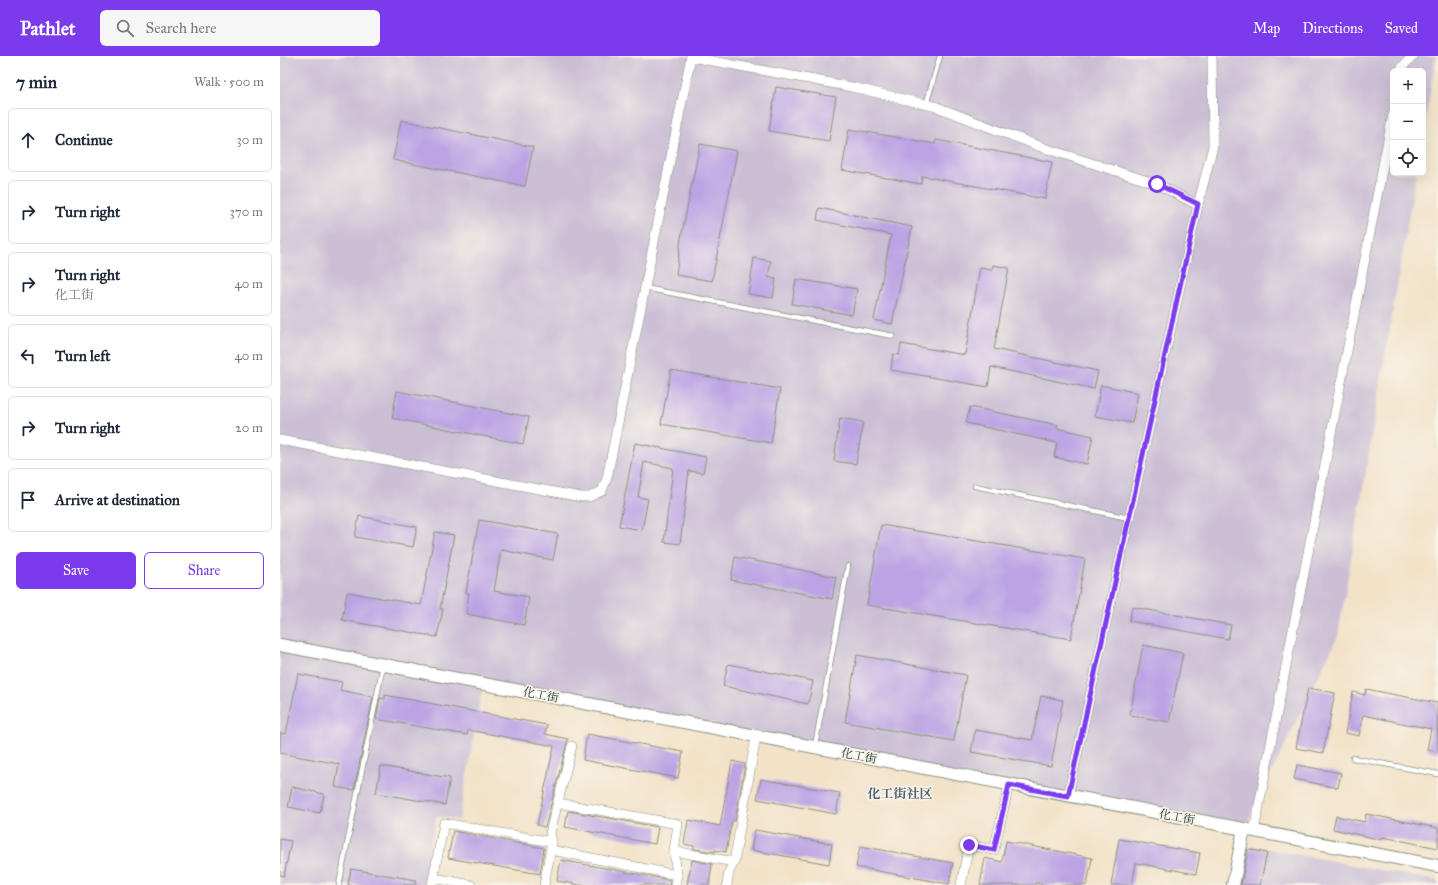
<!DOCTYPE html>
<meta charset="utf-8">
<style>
:root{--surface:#fff;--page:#f6f6f7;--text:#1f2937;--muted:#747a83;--line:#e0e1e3;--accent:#7c3aed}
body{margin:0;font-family:"IM FELL Great Primer","Noto Serif SC",serif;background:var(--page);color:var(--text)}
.controls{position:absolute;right:12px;top:12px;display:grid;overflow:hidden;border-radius:6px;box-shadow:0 4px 16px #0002}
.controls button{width:36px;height:36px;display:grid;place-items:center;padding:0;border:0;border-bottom:1px solid var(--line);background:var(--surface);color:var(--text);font:20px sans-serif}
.stop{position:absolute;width:12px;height:12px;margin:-9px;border:3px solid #7c3aed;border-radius:50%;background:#fff}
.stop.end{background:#7c3aed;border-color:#fff;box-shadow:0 1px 4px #0008}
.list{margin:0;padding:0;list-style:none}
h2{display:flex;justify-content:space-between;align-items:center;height:52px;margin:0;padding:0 16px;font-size:17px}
h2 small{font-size:13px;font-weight:400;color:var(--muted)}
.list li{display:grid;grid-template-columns:26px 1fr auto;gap:12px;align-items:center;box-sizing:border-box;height:64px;margin:0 8px 8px;padding:0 8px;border:1px solid var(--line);border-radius:6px}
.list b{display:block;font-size:15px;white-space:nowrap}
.list p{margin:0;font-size:13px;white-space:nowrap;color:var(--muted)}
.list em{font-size:13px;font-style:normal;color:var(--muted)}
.actions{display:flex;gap:8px;padding:12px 16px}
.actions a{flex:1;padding:9px 0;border:1px solid var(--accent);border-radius:6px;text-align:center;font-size:14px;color:var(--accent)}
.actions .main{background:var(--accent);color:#fff}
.icon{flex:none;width:22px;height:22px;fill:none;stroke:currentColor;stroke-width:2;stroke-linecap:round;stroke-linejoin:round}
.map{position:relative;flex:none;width:1158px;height:829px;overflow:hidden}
header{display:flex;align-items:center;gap:24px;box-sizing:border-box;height:56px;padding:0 20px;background:var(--accent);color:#fff}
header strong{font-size:19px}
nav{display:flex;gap:22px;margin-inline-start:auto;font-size:14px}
.search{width:280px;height:36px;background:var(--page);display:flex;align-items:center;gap:10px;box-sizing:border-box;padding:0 14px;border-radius:6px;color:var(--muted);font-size:15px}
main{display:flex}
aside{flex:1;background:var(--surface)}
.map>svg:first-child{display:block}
.industrial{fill:#cbbfd5}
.building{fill:#bca4e4}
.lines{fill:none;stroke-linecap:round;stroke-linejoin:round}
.lane-casing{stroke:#89907e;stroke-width:6}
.street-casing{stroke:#89907e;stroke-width:10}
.secondary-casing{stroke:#89907e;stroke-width:14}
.lane{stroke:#fff;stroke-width:4.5}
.street{stroke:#fff;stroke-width:9}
.secondary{stroke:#fff;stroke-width:12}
.route{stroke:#7c3aed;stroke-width:5}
.labels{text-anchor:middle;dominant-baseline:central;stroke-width:3.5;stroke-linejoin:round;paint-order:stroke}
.street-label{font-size:12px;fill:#1f3d34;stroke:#f7f3e8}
.neighbourhood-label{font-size:13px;font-weight:bold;fill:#566172;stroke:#f7f3e8}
</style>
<header>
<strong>Pathlet</strong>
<div class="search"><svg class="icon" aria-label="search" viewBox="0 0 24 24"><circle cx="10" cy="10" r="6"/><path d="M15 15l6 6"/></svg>Search here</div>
<nav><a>Map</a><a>Directions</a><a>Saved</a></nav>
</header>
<main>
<aside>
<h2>7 min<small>Walk · 500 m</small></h2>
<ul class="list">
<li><svg class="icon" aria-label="ahead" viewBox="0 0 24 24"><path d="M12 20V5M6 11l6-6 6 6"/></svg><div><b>Continue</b></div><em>30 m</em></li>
<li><svg class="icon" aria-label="right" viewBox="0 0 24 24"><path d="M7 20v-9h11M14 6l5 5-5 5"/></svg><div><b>Turn right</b></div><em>370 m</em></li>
<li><svg class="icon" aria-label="right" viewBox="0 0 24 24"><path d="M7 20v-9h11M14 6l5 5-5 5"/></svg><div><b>Turn right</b><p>化工街</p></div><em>40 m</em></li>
<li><svg class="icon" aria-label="left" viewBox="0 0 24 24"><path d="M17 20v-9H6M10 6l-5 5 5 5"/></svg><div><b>Turn left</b></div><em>40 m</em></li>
<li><svg class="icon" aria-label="right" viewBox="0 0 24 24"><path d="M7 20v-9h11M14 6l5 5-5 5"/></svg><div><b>Turn right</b></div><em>20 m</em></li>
<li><svg class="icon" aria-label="arrive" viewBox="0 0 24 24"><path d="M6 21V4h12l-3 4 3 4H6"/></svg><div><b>Arrive at destination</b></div></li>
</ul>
<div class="actions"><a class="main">Save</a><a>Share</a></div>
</aside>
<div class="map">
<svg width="1158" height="829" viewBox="0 0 1158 829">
<rect width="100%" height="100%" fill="#f7f3e8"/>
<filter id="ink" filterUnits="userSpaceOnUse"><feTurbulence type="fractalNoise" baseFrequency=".025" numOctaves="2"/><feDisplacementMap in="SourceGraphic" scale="8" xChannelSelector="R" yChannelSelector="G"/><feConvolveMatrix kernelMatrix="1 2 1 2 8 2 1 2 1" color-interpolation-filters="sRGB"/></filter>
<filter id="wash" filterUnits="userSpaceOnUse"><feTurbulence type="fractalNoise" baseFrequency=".012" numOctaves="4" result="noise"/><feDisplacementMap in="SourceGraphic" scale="16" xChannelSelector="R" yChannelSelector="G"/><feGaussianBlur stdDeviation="0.9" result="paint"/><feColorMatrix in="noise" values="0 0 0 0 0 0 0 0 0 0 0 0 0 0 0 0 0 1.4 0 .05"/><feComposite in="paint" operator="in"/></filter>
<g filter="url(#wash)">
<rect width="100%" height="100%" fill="#f3e2c8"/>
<g class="industrial">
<polygon points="0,0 1156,0 1143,78 1143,15 1113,15 1113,117 1136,117 1058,580 964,773 203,628 179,764 156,760 143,829 0,829"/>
<polygon points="972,790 1158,825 1158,829 965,829"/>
</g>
<g id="blocks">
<g class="building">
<polygon points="496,31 556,41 549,85 489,75"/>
<polygon points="121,64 253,91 245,130 113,104"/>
<polygon points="569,73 655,88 656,84 772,106 765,143 642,120 641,128 562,114"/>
<polygon points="420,88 457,95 432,225 396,219 401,182"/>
<polygon points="539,152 632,171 612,268 594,264 611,179 537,164"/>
<polygon points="474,202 491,205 488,221 496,223 493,242 468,238"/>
<polygon points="713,209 729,212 714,293 818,315 814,333 711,311 708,331 611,314 613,298 619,299 621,288 685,299 700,212 712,214"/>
<polygon points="516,223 577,233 572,259 512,248"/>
<polygon points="391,314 500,333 491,387 381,368"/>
<polygon points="821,329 858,337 852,367 815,360"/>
<polygon points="117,335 249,361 243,388 112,362"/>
<polygon points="690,351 778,369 777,372 813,380 807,408 774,401 777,387 686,367"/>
<polygon points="560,362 583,366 576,408 554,405"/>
<polygon points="355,387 426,401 423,417 409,415 400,488 384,486 393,412 364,406 358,441 368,443 362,474 339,470"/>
<polygon points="79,460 137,471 133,491 75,481"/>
<polygon points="199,464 278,478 273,504 221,494 214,535 249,541 244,569 186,558 189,537 186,537"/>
<polygon points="601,469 805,503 791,583 587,549"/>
<polygon points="155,476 174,479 160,553 163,553 157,581 62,564 67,536 141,549"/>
<polygon points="455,501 556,521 552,543 451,524"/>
<polygon points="852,551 951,569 948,583 849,565"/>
<polygon points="863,589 903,597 889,666 850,659"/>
<polygon points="577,599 686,619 674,685 565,666"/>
<polygon points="448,608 533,625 528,648 443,630"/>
<polygon points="18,618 62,626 60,634 93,641 74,734 55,731 59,708 0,697 0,677 6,678"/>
<polygon points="1028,632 1055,637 1043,697 1016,692"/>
<polygon points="1086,633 1157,647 1158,696 1147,694 1151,673 1083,659 1079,680 1065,677 1073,636 1085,639"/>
<polygon points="105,639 267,669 265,678 288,683 265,771 257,769 274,690 188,674 187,679 96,663 100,642 105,643"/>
<polygon points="761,640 783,644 771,710 691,696 695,674 752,684"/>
<polygon points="307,678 403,696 398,722 303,704"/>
<polygon points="452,705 465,708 455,765 452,765 446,796 435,794 435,796 414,793 414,790 404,788 408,764 440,770"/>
<polygon points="1017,709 1061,717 1058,732 1014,723"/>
<polygon points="101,710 170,722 165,749 96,737"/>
<polygon points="481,723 560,737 556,758 477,743"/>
<polygon points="12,731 44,738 40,757 8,751"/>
<polygon points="288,755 378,771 375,788 285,771"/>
<polygon points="1086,758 1158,772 1158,792 1103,781 1102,784 1053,773 1056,760 1085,766"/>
<polygon points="475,774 552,788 549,808 471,794"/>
<polygon points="173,775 264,792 260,818 168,802"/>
<polygon points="0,783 11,785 4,820 0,819"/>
<polygon points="839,783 920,797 916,818 856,807 852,829 831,829"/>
<polygon points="726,785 812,802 807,829 766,829 755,827 755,829 700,829 705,802 722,806"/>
<polygon points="580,790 673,807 669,828 576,811"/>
<polygon points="968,793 987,797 980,829 961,829"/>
<polygon points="281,804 390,824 389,829 300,829 277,825"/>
<polygon points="412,804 432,808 429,829 407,829"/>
<polygon points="71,813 136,824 135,829 68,829"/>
</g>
</g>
</g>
<g filter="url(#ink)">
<use href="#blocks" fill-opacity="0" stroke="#89907e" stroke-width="1"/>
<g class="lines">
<defs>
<g id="lane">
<polyline points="646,49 660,0"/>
<polyline points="365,232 613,280"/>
<polyline points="695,430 849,462"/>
<polyline points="535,690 568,510"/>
<polyline points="1073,702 1158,718"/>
<polyline points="59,829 103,609"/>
</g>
<g id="street">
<polyline points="411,1 572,31 657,51 764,92 877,128 918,149 788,740"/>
<polyline points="1121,15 1122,11 1133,0"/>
<polyline points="918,149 933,90 932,0"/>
<polyline points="0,384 301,441 309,441 322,435 327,422 411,0"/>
<polyline points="278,747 398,768 394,795 397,819 395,829"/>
<polyline points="974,775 1113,58"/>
<polyline points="272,786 270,777 292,690"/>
<polyline points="271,794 397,819"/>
<polyline points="394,795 454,806"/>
<polyline points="154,822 191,829"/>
<polyline points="152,829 164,767 272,786 264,829"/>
<polyline points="447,829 449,816 454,806 476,681"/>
<polyline points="681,829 689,789 714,794 729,729"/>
</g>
<g id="secondary">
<polyline points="0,589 1158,810"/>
<polyline points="953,829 964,773"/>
</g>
</defs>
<use href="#lane" class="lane-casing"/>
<use href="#street" class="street-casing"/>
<use href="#secondary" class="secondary-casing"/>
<use href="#lane" class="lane"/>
<use href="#street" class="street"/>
<use href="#secondary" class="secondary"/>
</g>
</g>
<g class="lines" filter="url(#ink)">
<polyline class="route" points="689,789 714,794 729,729 788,740 918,148 877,128"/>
</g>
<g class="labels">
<g class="street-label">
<text transform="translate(261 639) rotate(11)">化工街</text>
<text transform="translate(579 700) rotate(11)">化工街</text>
<text transform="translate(897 761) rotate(11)">化工街</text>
</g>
<g class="neighbourhood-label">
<text x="620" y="738">化工街社区</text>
</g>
</g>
</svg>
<div class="controls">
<button>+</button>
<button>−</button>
<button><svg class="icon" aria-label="locate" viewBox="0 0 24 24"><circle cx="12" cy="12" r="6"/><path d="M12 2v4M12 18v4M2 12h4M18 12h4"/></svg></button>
</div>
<div class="stop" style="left:877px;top:128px"></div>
<div class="stop end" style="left:689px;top:789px"></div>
</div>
</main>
